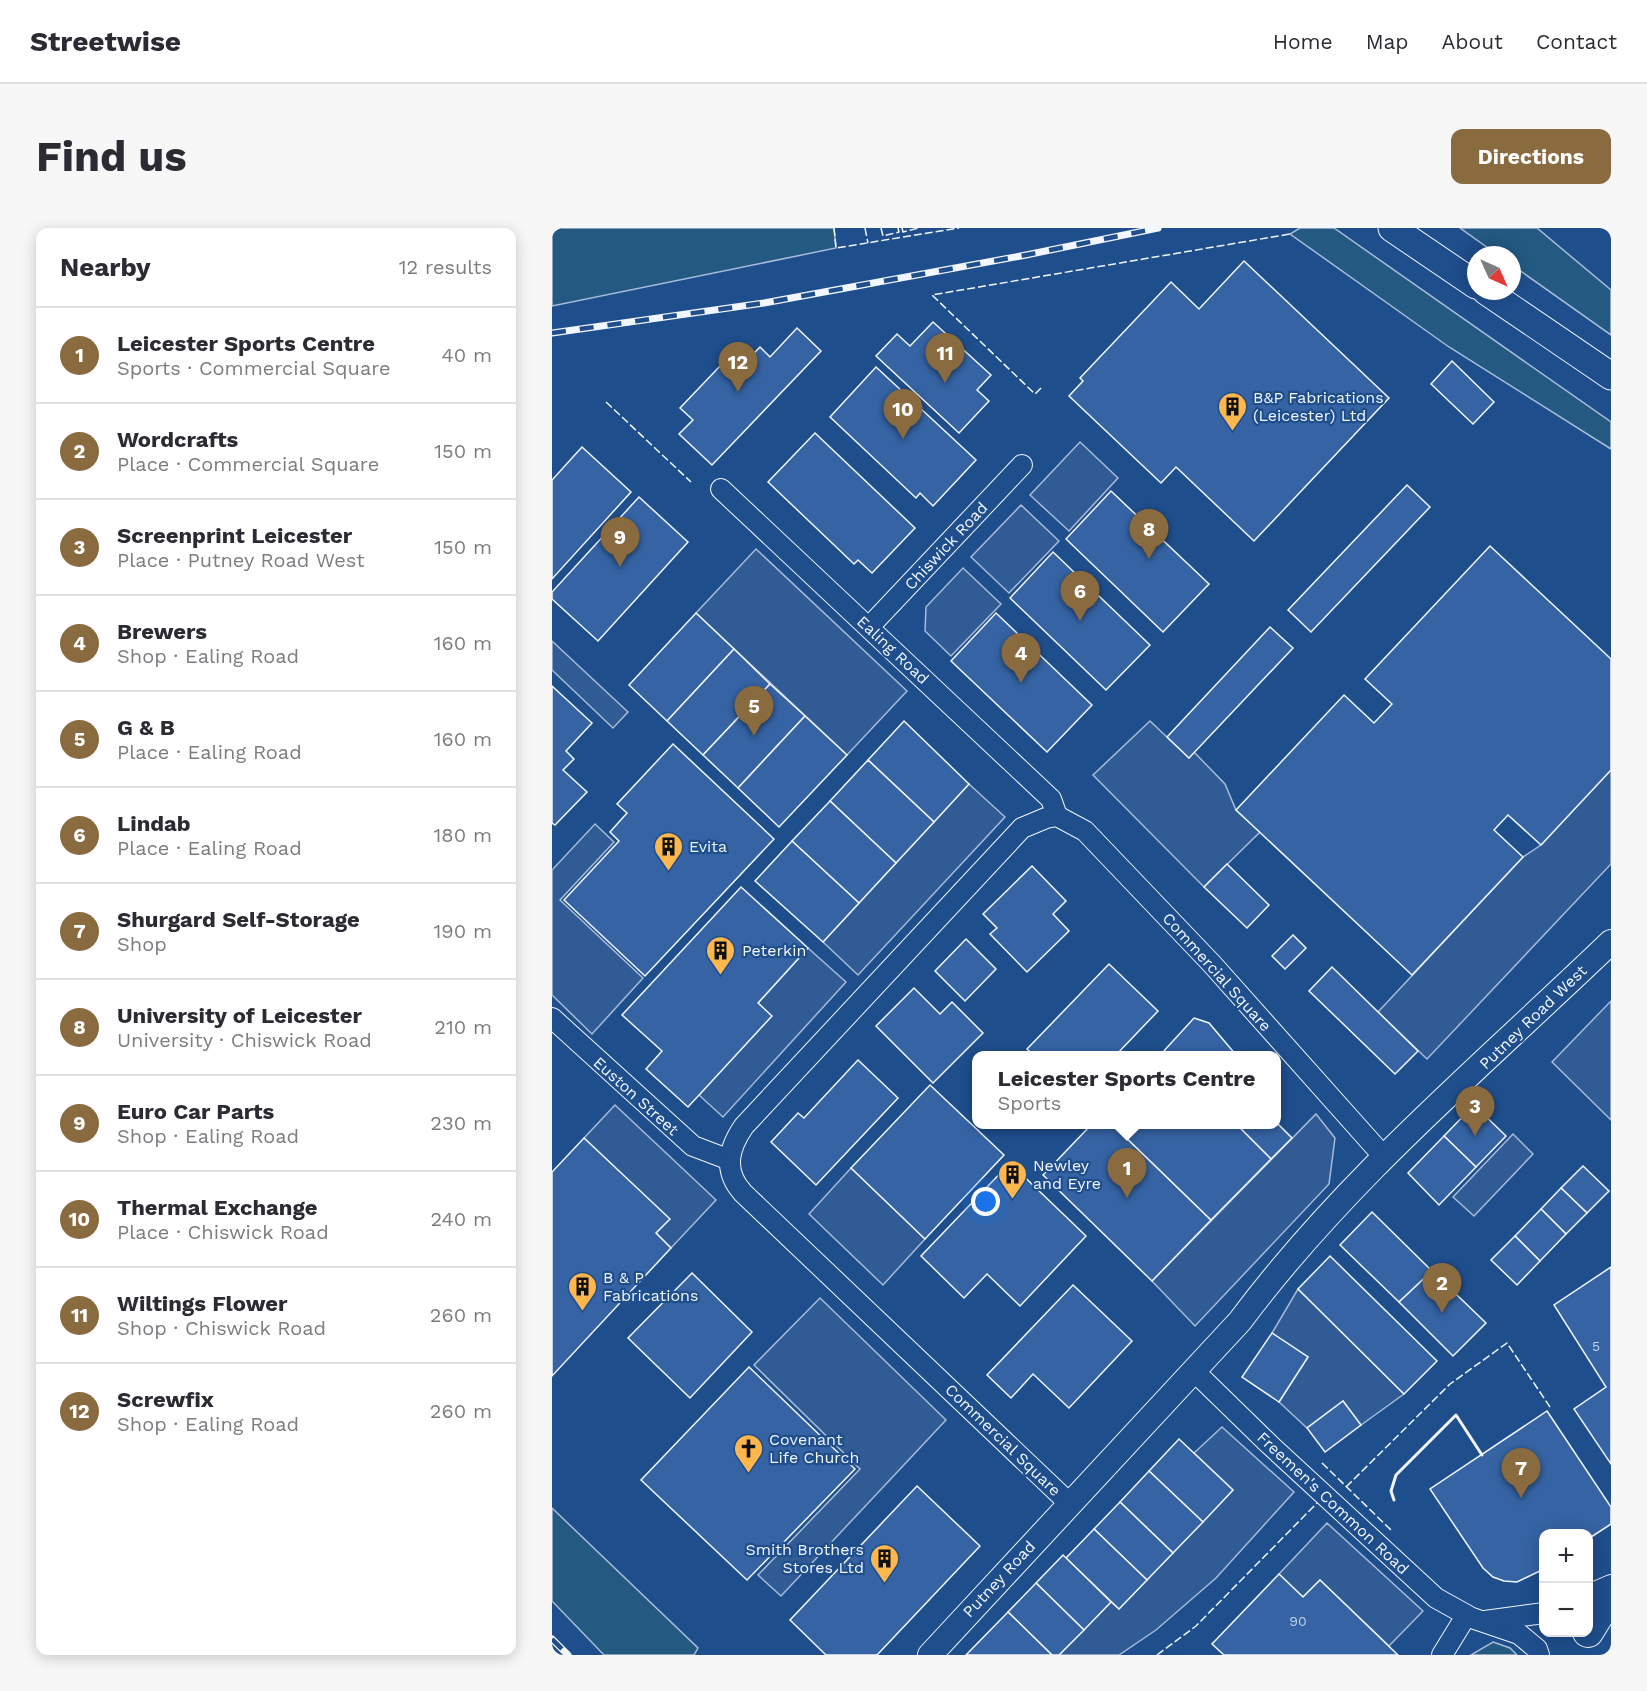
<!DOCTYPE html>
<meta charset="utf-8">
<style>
:root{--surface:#fff;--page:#f7f7f7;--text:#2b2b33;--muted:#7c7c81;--line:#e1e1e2;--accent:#8a6a3f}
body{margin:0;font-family:"Work Sans",sans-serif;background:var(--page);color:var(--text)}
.controls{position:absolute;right:18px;bottom:18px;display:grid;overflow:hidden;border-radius:12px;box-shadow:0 3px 15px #0003}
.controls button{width:54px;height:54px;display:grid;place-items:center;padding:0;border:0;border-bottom:2px solid var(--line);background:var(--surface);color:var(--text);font:30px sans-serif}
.compass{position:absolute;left:915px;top:18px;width:54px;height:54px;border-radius:50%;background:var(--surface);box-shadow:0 3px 15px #0003;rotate:135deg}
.you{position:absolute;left:434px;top:974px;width:21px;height:21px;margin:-15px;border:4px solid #fff;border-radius:50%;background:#1a73e8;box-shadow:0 0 0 9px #1a73e833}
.badge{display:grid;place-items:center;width:39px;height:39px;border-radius:50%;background:var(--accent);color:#fff;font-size:20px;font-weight:700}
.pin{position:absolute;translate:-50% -50px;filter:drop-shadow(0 2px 3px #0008)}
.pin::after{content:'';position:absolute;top:32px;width:21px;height:18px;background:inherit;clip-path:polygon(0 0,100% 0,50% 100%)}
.popup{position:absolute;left:420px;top:823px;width:309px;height:78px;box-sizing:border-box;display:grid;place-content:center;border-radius:12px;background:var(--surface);filter:drop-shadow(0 2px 4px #0005);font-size:20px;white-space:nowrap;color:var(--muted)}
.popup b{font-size:22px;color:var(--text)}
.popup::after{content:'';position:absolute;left:50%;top:100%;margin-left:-12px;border:12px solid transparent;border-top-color:var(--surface)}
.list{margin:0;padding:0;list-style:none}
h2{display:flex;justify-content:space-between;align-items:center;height:78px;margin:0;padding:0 24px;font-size:26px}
h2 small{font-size:20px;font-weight:400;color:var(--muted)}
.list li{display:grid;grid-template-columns:39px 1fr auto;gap:18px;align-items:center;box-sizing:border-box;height:96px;padding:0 24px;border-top:2px solid var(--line)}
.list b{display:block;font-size:22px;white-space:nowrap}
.list p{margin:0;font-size:20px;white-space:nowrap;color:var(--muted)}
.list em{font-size:20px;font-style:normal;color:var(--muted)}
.map{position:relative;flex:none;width:1059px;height:1427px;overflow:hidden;border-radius:12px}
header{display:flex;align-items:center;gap:36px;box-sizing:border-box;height:84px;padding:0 30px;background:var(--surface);border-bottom:2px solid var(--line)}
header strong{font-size:28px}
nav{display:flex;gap:33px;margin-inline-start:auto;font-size:21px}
.intro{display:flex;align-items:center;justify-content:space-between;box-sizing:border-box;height:144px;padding:0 36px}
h1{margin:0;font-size:42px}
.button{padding:15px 27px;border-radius:12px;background:var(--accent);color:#fff;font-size:21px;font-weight:700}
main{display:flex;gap:36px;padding:0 36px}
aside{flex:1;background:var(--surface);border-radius:12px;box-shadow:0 3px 15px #0003}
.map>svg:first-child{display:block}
.green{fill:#245a82;stroke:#a8bbd7;stroke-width:1.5}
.parking{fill:#305b95;stroke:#a8bbd7;stroke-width:1.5}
.building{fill:#3563a3;stroke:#f2f6ff;stroke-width:1.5}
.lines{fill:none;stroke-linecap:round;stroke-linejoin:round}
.minor-casing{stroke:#f2f6ff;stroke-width:22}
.tertiary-casing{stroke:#f2f6ff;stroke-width:26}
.secondary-casing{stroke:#f2f6ff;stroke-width:29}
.primary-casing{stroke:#f2f6ff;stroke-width:32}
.minor{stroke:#1f4e8c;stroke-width:20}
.tertiary{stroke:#1f4e8c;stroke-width:24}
.secondary{stroke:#1f4e8c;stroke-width:27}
.primary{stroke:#1f4e8c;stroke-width:30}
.rail-casing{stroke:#f2f6ff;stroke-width:7}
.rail{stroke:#1f4e8c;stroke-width:4.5;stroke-dasharray:14;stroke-linecap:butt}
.fence{stroke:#f2f6ff;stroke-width:1.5;stroke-dasharray:8 3;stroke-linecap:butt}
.wall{stroke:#f2f6ff;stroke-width:3}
.labels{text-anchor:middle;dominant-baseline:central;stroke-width:4.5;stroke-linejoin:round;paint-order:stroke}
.number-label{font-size:14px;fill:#c3d1e8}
.poi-label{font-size:16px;fill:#f2f6ff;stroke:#1f4e8c;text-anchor:start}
.street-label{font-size:16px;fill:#f2f6ff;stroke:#1f4e8c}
</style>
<header>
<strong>Streetwise</strong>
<nav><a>Home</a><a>Map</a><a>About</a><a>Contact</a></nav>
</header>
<div class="intro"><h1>Find us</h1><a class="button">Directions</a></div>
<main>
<aside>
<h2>Nearby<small>12 results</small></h2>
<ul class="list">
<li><span class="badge">1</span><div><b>Leicester Sports Centre</b><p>Sports · Commercial Square</p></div><em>40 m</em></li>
<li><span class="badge">2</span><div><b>Wordcrafts</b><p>Place · Commercial Square</p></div><em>150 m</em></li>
<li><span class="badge">3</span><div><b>Screenprint Leicester</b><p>Place · Putney Road West</p></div><em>150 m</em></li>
<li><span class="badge">4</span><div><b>Brewers</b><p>Shop · Ealing Road</p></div><em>160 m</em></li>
<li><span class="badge">5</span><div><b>G &amp; B</b><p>Place · Ealing Road</p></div><em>160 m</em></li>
<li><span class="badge">6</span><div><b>Lindab</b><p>Place · Ealing Road</p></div><em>180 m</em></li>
<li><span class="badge">7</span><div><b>Shurgard Self-Storage</b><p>Shop</p></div><em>190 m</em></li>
<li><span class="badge">8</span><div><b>University of Leicester</b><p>University · Chiswick Road</p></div><em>210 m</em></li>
<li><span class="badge">9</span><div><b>Euro Car Parts</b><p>Shop · Ealing Road</p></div><em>230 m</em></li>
<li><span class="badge">10</span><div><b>Thermal Exchange</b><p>Place · Chiswick Road</p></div><em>240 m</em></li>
<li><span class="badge">11</span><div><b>Wiltings Flower</b><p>Shop · Chiswick Road</p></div><em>260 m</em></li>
<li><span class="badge">12</span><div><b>Screwfix</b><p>Shop · Ealing Road</p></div><em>260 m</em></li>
</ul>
</aside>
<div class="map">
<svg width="1059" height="1427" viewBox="0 0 1059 1427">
<rect width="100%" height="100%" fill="#1f4e8c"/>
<g class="green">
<polygon points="0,0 282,0 284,20 0,78"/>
<polygon points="748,0 782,0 1059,194 1059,221 897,119 738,6"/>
<polygon points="908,0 985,0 1059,62 1059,107 960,37 960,27 946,27"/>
<polygon points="0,1280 146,1420 142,1427 52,1427 0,1373"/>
<polygon points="941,1414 958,1420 965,1427 919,1427"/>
</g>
<g class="parking">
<polygon points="528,214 566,250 517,303 478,267"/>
<polygon points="469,277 507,313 457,365 419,329"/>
<polygon points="204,321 355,463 295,527 144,385"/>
<polygon points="411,340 449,376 399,428 373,403 374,379"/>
<polygon points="0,413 76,484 61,500 0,442"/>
<polygon points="598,493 637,530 642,524 673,556 684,582 708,604 652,659 541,547"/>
<polygon points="1059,542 1059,636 875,831 826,784 971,629 989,617"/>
<polygon points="417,556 453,589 306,747 271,714"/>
<polygon points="43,596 62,614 8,672 91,750 40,806 0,767 0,642"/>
<polygon points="256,720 294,754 171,889 147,867 219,788 206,775"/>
<polygon points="1059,773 1059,892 1000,834"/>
<polygon points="63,877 164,972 119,1020 104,1005 117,991 32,910"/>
<polygon points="764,886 783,910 777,956 643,1098 600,1053"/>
<polygon points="961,906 981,926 922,988 901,969"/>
<polygon points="299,940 373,1011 331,1057 257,986"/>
<polygon points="746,1061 852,1166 809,1197 791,1173 755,1200 727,1174 756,1129 720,1105"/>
<polygon points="268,1070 394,1192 229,1368 206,1347 308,1241 202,1137"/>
<polygon points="670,1199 742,1264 664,1350 604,1402 567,1427 507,1427 559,1374 567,1381 681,1262 642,1225"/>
<polygon points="775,1295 871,1383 837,1418 768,1352 751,1369 727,1346"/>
</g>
<g class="building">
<polygon points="692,33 837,170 702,313 624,239 609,255 517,168 531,153 528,150 619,54 647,81"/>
<polygon points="381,94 439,147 425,162 437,173 407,205 324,128 345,106 358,118"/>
<polygon points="245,100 269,123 160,237 127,206 141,192 128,180 169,137 180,148 208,119 218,129"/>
<polygon points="900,133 942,174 921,196 879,156"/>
<polygon points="324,139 424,232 381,278 368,265 364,270 278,189"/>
<polygon points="263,205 363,300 320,345 306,332 302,336 216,254"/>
<polygon points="30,219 79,264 0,351 0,252"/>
<polygon points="855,257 878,279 759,404 736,382"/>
<polygon points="559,263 657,356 611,404 514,311"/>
<polygon points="87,269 136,314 46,413 0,371 0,364"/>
<polygon points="938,318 1059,431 1059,542 989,617 956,587 942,602 971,629 860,747 684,582 792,467 822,495 840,476 813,451"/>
<polygon points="501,324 598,417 554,462 458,370"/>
<polygon points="144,385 182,421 115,493 77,457"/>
<polygon points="444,385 540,477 495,524 399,433"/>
<polygon points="718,399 741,420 637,530 615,509"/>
<polygon points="182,421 218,456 151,527 115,493"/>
<polygon points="218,456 253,488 186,560 151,527"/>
<polygon points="0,458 40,495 14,523 22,531 11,542 35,564 3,597 0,595"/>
<polygon points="253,488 295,527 227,599 186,560"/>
<polygon points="352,493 417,556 382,594 316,532"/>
<polygon points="121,516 222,611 93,748 12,672 67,613 58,604 75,585 65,576"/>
<polygon points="316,532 382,594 344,635 278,573"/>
<polygon points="278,573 344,635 307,675 240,613"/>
<polygon points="240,613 307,675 271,714 203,653"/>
<polygon points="675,636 717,677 695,700 652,659"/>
<polygon points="480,638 514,673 501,686 517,703 475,744 438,706 445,700 431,686"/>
<polygon points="189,659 256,720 206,775 220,788 136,879 94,841 110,823 70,787"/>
<polygon points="741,707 754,720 733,741 720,728"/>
<polygon points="414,711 444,741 413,773 383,743"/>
<polygon points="557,736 606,783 563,828 482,828 475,821"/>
<polygon points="780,739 866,823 843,846 757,763"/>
<polygon points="362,760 388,786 400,774 431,805 381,855 324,798"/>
<polygon points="642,790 657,795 685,828 613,828 610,825"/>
<polygon points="306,832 346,870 264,957 219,914 246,885 252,890"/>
<polygon points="378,857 452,927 373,1011 299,940"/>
<polygon points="922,877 954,908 924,939 892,908"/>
<polygon points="725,895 740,910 719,931 684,896"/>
<polygon points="540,896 560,896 659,992 600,1053 491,947"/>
<polygon points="560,896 684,896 719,931 659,992"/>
<polygon points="892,908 924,939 887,977 856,945"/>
<polygon points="32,910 118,991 104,1005 119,1020 0,1148 0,944"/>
<polygon points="458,935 534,1008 468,1078 435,1046 412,1070 369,1028"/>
<polygon points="1031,938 1057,963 1035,985 1009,960"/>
<polygon points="1009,960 1035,985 1014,1006 989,981"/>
<polygon points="989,981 1014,1006 988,1033 963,1008"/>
<polygon points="820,984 880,1043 847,1074 788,1017"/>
<polygon points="963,1008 988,1033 965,1057 939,1032"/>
<polygon points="778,1028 885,1133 852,1166 746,1061"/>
<polygon points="1059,1039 1059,1236 1022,1181 1054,1159 1002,1077"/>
<polygon points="880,1043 934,1095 901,1128 847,1074"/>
<polygon points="140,1045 200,1104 138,1170 76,1110"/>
<polygon points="521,1057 580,1113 517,1180 481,1146 459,1170 435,1147"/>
<polygon points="720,1105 756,1129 727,1174 690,1149"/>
<polygon points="197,1139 303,1241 195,1352 89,1252"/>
<polygon points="791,1173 809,1197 773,1224 755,1200"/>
<polygon points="995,1183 1059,1279 1059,1296 1036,1311 1036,1306 992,1306 992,1341 965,1354 952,1353 941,1349 931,1340 878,1261"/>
<polygon points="627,1211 681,1262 651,1294 597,1243"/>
<polygon points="597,1243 651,1294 621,1325 568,1274"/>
<polygon points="365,1258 428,1318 325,1427 274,1427 238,1392"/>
<polygon points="568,1274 621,1325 595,1352 542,1301"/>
<polygon points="542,1301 595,1352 567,1381 514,1330"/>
<polygon points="511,1327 559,1374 532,1402 484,1355"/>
<polygon points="727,1346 751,1369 768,1352 846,1427 672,1427 660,1416"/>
<polygon points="484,1355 532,1402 507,1427 500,1427 456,1384"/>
<polygon points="456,1384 500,1427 414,1427"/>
</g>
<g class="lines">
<defs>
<g id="minor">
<polyline points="169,261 499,571 505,588"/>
<polyline points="317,399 470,237"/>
<polyline points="0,790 141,918 178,932"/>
<polyline points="641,1142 717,1216 884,1370 920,1390 967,1406 985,1421 987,1427"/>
<path d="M 517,1275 L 191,965 C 171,943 176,921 192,898 L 470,600 L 494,590 L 505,588 L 533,603 L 660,736 L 833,930"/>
<polyline points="1036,1367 1059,1357"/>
<polyline points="933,1393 992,1385"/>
<polyline points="890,1427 914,1388"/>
</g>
<path id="tertiary" d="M 378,1427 L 688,1093 C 793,952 933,835 1059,714"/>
<g id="secondary">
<polyline points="840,0 924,57"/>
<polyline points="934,63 1059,148"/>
</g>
<polyline id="primary" points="1036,1404 1059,1367"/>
</defs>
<use href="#minor" class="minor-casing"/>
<use href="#tertiary" class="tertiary-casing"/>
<use href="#secondary" class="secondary-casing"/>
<use href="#primary" class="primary-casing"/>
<use href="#minor" class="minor"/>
<use href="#tertiary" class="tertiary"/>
<use href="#secondary" class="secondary"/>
<use href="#primary" class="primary"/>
<defs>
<g id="rail">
<polyline points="0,105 212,75 474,27 606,0"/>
<polyline points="0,1411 16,1427"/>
</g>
</defs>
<use href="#rail" class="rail-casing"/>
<use href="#rail" class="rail"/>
<g class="fence">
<polyline points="282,0 284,20 407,0"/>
<polyline points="313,0 316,15"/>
<polyline points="329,0 331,8 347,4 346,0"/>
<polyline points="350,0 351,4 367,0"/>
<polyline points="489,160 483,166 380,67 738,6"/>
<polyline points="54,174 139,254"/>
<polyline points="770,1235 841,1304"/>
<polyline points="794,1259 898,1156 955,1115 998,1179"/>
<polyline points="605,1427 644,1398 765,1275"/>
</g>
<polyline class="wall" points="842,1272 839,1263 844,1247 904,1187 930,1227"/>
</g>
<defs>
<symbol id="building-pin" viewBox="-11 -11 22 30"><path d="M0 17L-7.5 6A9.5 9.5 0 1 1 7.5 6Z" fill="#ffb74d" stroke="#1f4e8c"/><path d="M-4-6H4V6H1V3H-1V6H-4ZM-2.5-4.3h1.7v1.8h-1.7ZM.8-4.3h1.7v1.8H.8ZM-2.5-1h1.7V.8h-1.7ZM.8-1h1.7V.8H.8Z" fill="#111"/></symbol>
<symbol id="church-pin" viewBox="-11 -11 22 30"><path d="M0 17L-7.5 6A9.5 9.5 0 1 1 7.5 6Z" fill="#ffb74d" stroke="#1f4e8c"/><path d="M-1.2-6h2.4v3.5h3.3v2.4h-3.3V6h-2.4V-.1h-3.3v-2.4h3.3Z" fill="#111"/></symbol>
</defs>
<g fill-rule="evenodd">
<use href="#building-pin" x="664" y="162" width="33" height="45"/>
<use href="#building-pin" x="100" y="602" width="33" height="45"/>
<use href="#building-pin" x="152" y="706" width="33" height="45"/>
<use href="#building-pin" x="444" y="930" width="33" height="45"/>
<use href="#building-pin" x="14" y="1042" width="33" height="45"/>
<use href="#church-pin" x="180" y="1204" width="33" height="45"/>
<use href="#building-pin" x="316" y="1314" width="33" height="45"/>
</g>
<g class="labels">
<g class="number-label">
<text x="1044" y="1118">5</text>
<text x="746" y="1393">90</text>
</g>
<g class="poi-label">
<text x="701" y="169">B&amp;P Fabrications<tspan x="701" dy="18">(Leicester) Ltd</tspan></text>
<text x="137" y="618">Evita</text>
<text x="190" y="722">Peterkin</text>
<text x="481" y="937">Newley<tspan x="481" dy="18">and Eyre</tspan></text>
<text x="51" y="1049">B &amp; P<tspan x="51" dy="18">Fabrications</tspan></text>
<text x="217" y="1211">Covenant<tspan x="217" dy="18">Life Church</tspan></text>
<text x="312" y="1321" text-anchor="end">Smith Brothers<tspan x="312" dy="18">Stores Ltd</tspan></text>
</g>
<g class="street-label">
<text transform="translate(394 318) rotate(-47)">Chiswick Road</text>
<text transform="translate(341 422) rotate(43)">Ealing Road</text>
<text transform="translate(665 744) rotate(48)">Commercial Square</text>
<text transform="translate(981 789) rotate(-44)">Putney Road West</text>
<text transform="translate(84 868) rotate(42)">Euston Street</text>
<text transform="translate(451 1212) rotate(44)">Commercial Square</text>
<text transform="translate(781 1275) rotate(43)">Freemen's Common Road</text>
<text transform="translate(447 1351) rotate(-47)">Putney Road</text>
</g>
</g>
</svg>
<div class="controls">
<button>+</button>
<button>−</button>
</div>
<svg class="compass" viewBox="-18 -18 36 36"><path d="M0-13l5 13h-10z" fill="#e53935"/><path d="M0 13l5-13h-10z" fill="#7c7c81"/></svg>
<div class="you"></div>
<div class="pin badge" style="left:575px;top:970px">1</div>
<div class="popup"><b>Leicester Sports Centre</b>Sports</div>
<div class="pin badge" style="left:890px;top:1085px">2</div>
<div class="pin badge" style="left:923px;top:908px">3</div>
<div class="pin badge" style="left:469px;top:455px">4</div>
<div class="pin badge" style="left:202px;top:508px">5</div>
<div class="pin badge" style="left:528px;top:393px">6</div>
<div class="pin badge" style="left:969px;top:1270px">7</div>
<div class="pin badge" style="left:597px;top:331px">8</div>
<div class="pin badge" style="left:68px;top:339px">9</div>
<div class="pin badge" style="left:351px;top:211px">10</div>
<div class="pin badge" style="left:393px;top:155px">11</div>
<div class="pin badge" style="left:186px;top:164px">12</div>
</div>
</main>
